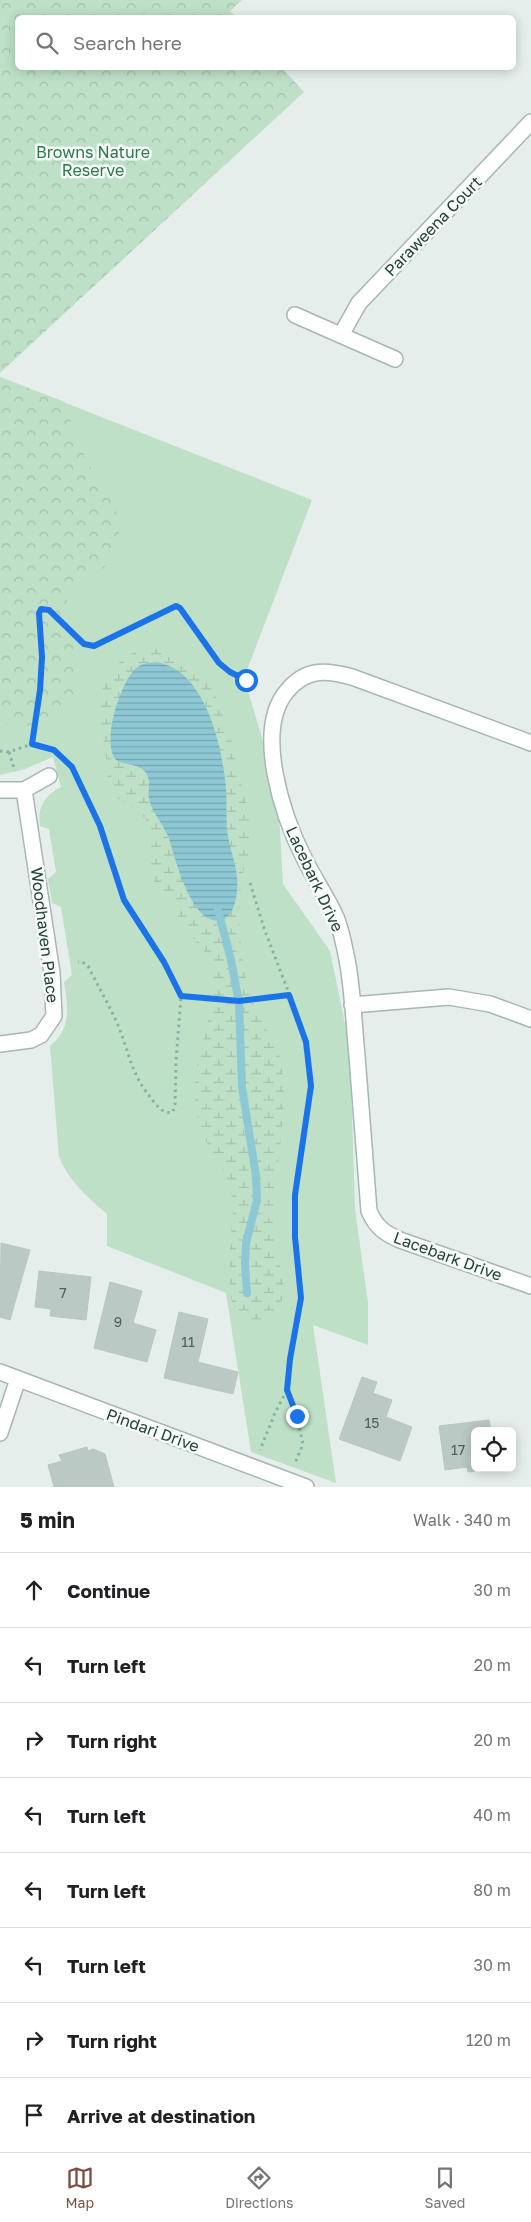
<!DOCTYPE html>
<meta charset="utf-8">
<style>
:root{--surface:#fff;--page:#f2f2f2;--text:#202124;--muted:#757577;--line:#e0e0e0;--accent:#7f4e3e}
body{margin:0;font-family:"Golos Text",sans-serif;background:var(--page);color:var(--text)}
.controls{position:absolute;right:15px;bottom:15px;display:grid;overflow:hidden;border-radius:8px;box-shadow:0 2px 12px #0003}
.controls button{width:45px;height:45px;display:grid;place-items:center;padding:0;border:0;border-bottom:1px solid var(--line);background:var(--surface);color:var(--text);font:25px sans-serif}
.stop{position:absolute;width:15px;height:15px;margin:-11px;border:4px solid #1a73e8;border-radius:50%;background:#fff}
.stop.end{background:#1a73e8;border-color:#fff;box-shadow:0 1px 5px #0008}
.list{margin:0;padding:0;list-style:none}
h2{display:flex;justify-content:space-between;align-items:center;height:65px;margin:0;padding:0 20px;font-size:21px}
h2 small{font-size:16px;font-weight:400;color:var(--muted)}
.list li{display:grid;grid-template-columns:32px 1fr auto;gap:15px;align-items:center;box-sizing:border-box;height:75px;padding:0 20px;border-top:1px solid var(--line)}
.list b{display:block;font-size:19px;white-space:nowrap}
.list em{font-size:16px;font-style:normal;color:var(--muted)}
.icon{flex:none;width:28px;height:28px;fill:none;stroke:currentColor;stroke-width:2;stroke-linecap:round;stroke-linejoin:round}
.map{position:relative;flex:none;width:531px;height:1487px;overflow:hidden}
.search{position:absolute;background:var(--surface);box-shadow:0 2px 12px #0003;left:15px;right:15px;top:15px;height:55px;display:flex;align-items:center;gap:12px;box-sizing:border-box;padding:0 18px;border-radius:8px;color:var(--muted);font-size:19px}
.sheet{height:665px;background:var(--surface)}
nav{display:flex;justify-content:space-around;align-items:center;box-sizing:border-box;height:70px;border-top:1px solid var(--line);background:var(--surface);font-size:14px;color:var(--muted)}
nav a{display:grid;justify-items:center;gap:2px}
nav .on{color:var(--accent)}
.map>svg:first-child{display:block}
.green{fill:#bee0c7}
.forest{fill:url(#forest-crowns)}
.wetland{fill:url(#wetland-marsh);fill-rule:evenodd}
.water{fill:url(#water-rules)}
.lines{fill:none;stroke-linecap:round;stroke-linejoin:round}
.stream{stroke:#8dc8d4;stroke-width:8}
.building{fill:#bac9c3;stroke:#b7c8c1}
.street-casing{stroke:#a7b7b1;stroke-width:18}
.path{stroke:#85b2a5;stroke-width:3;stroke-dasharray:2.5 4;stroke-linecap:butt}
.street{stroke:#fff;stroke-width:15}
.route{stroke:#1a73e8;stroke-width:6}
.labels{text-anchor:middle;dominant-baseline:central;stroke-width:5;stroke-linejoin:round;paint-order:stroke}
.number-label{font-size:14px;fill:#49635c}
.park-label{font-size:16px;fill:#2d794b;stroke:#f6faf8}
.street-label{font-size:16px;fill:#234139;stroke:#f6faf8}
</style>
<div class="map">
<svg width="531" height="1487" viewBox="0 0 531 1487">
<defs>
<pattern id="forest-crowns" width="20" height="18" patternUnits="userSpaceOnUse" patternTransform="scale(1.25)"><rect width="20" height="18" fill="#bee0c7"/><path d="M2 6a3 3 0 1 1 6 0M12 15a3 3 0 1 1 6 0" fill="none" stroke="#a3c1ac"/></pattern>
<pattern id="wetland-marsh" width="20" height="14" patternUnits="userSpaceOnUse" patternTransform="scale(1.25)"><rect width="20" height="14" fill="#bee0c7"/><path d="M1 5h8M5 5V1M11 12h8M15 12V8" fill="none" stroke="#a3c1ac"/></pattern>
<pattern id="water-rules" width="6" height="5" patternUnits="userSpaceOnUse" patternTransform="scale(1.25)"><rect width="6" height="5" fill="#8dc8d4"/><path d="M0 2.5h6" fill="none" stroke="#73a4ad"/></pattern>
</defs>
<rect width="100%" height="100%" fill="#e5eeea"/>
<path class="green" d="M 0,377 L 312,500 L 244,678 L 261,734 L 274,789 L 280,829 L 283,884 L 330,951 L 350,1048 L 355,1209 L 368,1303 L 368,1345 L 313,1325 L 336,1483 L 251,1452 L 226,1293 L 107,1246 L 107,1214 C 87,1197 69,1181 59,1157 L 50,1046 C 72,1028 68,1007 64,982 L 72,975 L 61,907 L 52,903 L 48,879 L 56,872 L 49,829 L 40,826 C 37,807 45,795 61,787 L 53,757 L 25,769 L 0,775 Z"/>
<g class="forest">
<polygon points="0,0 242,0 230,11 236,17 18,18 18,68 282,68 304,92 0,373"/>
<path d="M 0,377 L 65,402 C 71,422 77,441 86,459 C 96,478 112,496 117,516 C 123,536 115,562 97,573 C 85,581 72,585 67,600 C 63,616 70,630 73,645 C 81,682 79,726 30,726 C 20,726 10,724 0,722 Z"/>
</g>
<path class="wetland" d="M 151,647 C 215,655 227,722 239,774 C 243,793 251,813 251,833 C 252,849 245,862 242,877 C 237,911 240,949 247,982 C 250,995 254,1007 260,1018 C 267,1031 276,1043 280,1058 C 293,1114 270,1176 273,1232 C 274,1254 288,1276 282,1299 C 279,1311 268,1321 255,1321 C 214,1323 234,1232 233,1207 C 233,1176 217,1164 205,1139 C 198,1125 195,1109 195,1095 C 193,1051 220,1010 211,968 C 208,948 192,941 182,925 C 178,919 176,911 172,905 C 166,896 159,890 154,881 C 144,862 156,840 147,822 C 140,807 122,806 113,793 C 106,781 108,769 106,756 C 105,744 101,732 99,719 C 96,683 116,654 151,647 ZM 126,683 L 192,684 L 207,709 L 222,763 L 225,787 L 227,831 L 238,880 L 236,902 L 219,921 L 205,916 L 174,856 L 168,836 L 151,804 L 148,776 L 141,768 L 125,764 L 111,751 C 108,729 117,703 126,683 Z"/>
<path class="water" d="M 155,662 C 205,668 222,745 226,788 C 227,801 226,815 227,829 C 229,851 240,870 237,892 C 236,902 232,918 221,920 C 191,927 175,856 168,836 C 163,825 151,810 149,799 C 147,790 152,782 146,773 C 139,763 126,766 116,760 C 101,742 120,683 136,668 C 141,664 148,663 155,662 Z"/>
<g class="lines">
<polyline class="stream" points="218,910 231,960 239,1003 242,1087 256,1176 257,1200 246,1243 245,1264 247,1293"/>
</g>
<g class="building">
<polygon points="1,1243 30,1250 10,1320 0,1317"/>
<polygon points="39,1271 91,1277 86,1320 50,1316 51,1309 35,1307"/>
<polygon points="110,1282 142,1291 133,1323 156,1330 147,1362 94,1348"/>
<polygon points="179,1312 208,1319 198,1362 238,1372 233,1394 164,1378"/>
<polygon points="362,1377 377,1382 373,1393 392,1400 386,1417 412,1427 400,1461 339,1439"/>
<polygon points="489,1420 491,1431 475,1431 475,1468 496,1469 468,1472 467,1467 445,1470 439,1426"/>
<polygon points="87,1447 88,1451 93,1449 105,1454 114,1487 54,1487 48,1465 62,1461 59,1455"/>
</g>
<g class="lines">
<defs>
<g id="street">
<polyline points="295,315 395,359"/>
<polyline points="341,335 359,303 531,122"/>
<path d="M 531,743 L 352,677 C 325,670 306,668 287,691 C 253,731 284,819 305,860 C 315,880 327,897 336,917 C 342,932 345,949 348,965 C 353,995 354,1025 357,1056 C 361,1107 365,1159 369,1211 C 376,1227 384,1233 400,1240 L 531,1286"/>
<polyline points="0,790 24,790 49,776"/>
<polyline points="352,1005 449,997 490,1004 531,1019"/>
<polyline points="0,1044 31,1040 41,1035 54,1016 52,973 24,790"/>
<polyline points="0,1372 306,1487"/>
<polyline points="0,1433 18,1379"/>
</g>
</defs>
<use href="#street" class="street-casing"/>
<g class="path">
<polyline points="32,744 40,690 43,657 39,613 41,609 49,610 84,644 94,646 176,606 180,608 219,663 230,672 246,679"/>
<path d="M 0,751 L 9,752 L 32,744 L 54,751 L 72,767 L 89,801 L 100,826 L 124,899 L 164,962 L 181,996 L 176,1062 L 175,1104 L 173,1112 C 164,1114 159,1108 154,1102 C 131,1075 130,1055 118,1025 C 109,1005 98,986 88,966 L 84,963 L 78,962"/>
<polyline points="9,752 15,771"/>
<polyline points="250,883 265,931 302,1027 309,1059 311,1086 295,1195 295,1237 301,1290 299,1313 290,1359 287,1390 275,1413 260,1450"/>
<polyline points="181,996 239,1001 289,995"/>
<polyline points="288,1391 297,1416 303,1444 295,1463"/>
</g>
<use href="#street" class="street"/>
</g>
<g class="lines">
<polyline class="route" points="246,680 230,672 219,663 180,608 176,606 94,646 84,644 49,610 41,609 39,613 42,657 40,690 32,744 54,750 72,767 100,826 124,900 164,962 181,996 239,1001 289,995 306,1042 311,1086 295,1195 295,1237 301,1298 290,1359 287,1390 297,1416"/>
</g>
<g class="labels">
<g class="number-label">
<text x="63" y="1292">7</text>
<text x="118" y="1321">9</text>
<text x="188" y="1341">11</text>
<text x="372" y="1422">15</text>
<text x="458" y="1449">17</text>
</g>
<g class="park-label">
<text x="93" y="152">Browns Nature<tspan x="93" dy="18">Reserve</tspan></text>
</g>
<g class="street-label">
<text transform="translate(433 226) rotate(-46)">Paraweena Court</text>
<text transform="translate(315 879) rotate(65)">Lacebark Drive</text>
<text transform="translate(45 935) rotate(83)">Woodhaven Place</text>
<text transform="translate(448 1256) rotate(20)">Lacebark Drive</text>
<text transform="translate(153 1430) rotate(20)">Pindari Drive</text>
</g>
</g>
</svg>
<div class="controls">
<button><svg class="icon" aria-label="locate" viewBox="0 0 24 24"><circle cx="12" cy="12" r="6"/><path d="M12 2v4M12 18v4M2 12h4M18 12h4"/></svg></button>
</div>
<div class="stop" style="left:246px;top:680px"></div>
<div class="stop end" style="left:297px;top:1416px"></div>
<div class="search"><svg class="icon" aria-label="search" viewBox="0 0 24 24"><circle cx="10" cy="10" r="6"/><path d="M15 15l6 6"/></svg>Search here</div>
</div>
<section class="sheet">
<h2>5 min<small>Walk · 340 m</small></h2>
<ul class="list">
<li><svg class="icon" aria-label="ahead" viewBox="0 0 24 24"><path d="M12 20V5M6 11l6-6 6 6"/></svg><div><b>Continue</b></div><em>30 m</em></li>
<li><svg class="icon" aria-label="left" viewBox="0 0 24 24"><path d="M17 20v-9H6M10 6l-5 5 5 5"/></svg><div><b>Turn left</b></div><em>20 m</em></li>
<li><svg class="icon" aria-label="right" viewBox="0 0 24 24"><path d="M7 20v-9h11M14 6l5 5-5 5"/></svg><div><b>Turn right</b></div><em>20 m</em></li>
<li><svg class="icon" aria-label="left" viewBox="0 0 24 24"><path d="M17 20v-9H6M10 6l-5 5 5 5"/></svg><div><b>Turn left</b></div><em>40 m</em></li>
<li><svg class="icon" aria-label="left" viewBox="0 0 24 24"><path d="M17 20v-9H6M10 6l-5 5 5 5"/></svg><div><b>Turn left</b></div><em>80 m</em></li>
<li><svg class="icon" aria-label="left" viewBox="0 0 24 24"><path d="M17 20v-9H6M10 6l-5 5 5 5"/></svg><div><b>Turn left</b></div><em>30 m</em></li>
<li><svg class="icon" aria-label="right" viewBox="0 0 24 24"><path d="M7 20v-9h11M14 6l5 5-5 5"/></svg><div><b>Turn right</b></div><em>120 m</em></li>
<li><svg class="icon" aria-label="arrive" viewBox="0 0 24 24"><path d="M6 21V4h12l-3 4 3 4H6"/></svg><div><b>Arrive at destination</b></div></li>
</ul>
</section>
<nav>
<a class="on"><svg class="icon" aria-label="map" viewBox="0 0 24 24"><path d="M3 6l6-2 6 2 6-2v14l-6 2-6-2-6 2zM9 4v14M15 6v14"/></svg>Map</a>
<a><svg class="icon" aria-label="directions" viewBox="0 0 24 24"><path d="M12 3l9 9-9 9-9-9zM9 14v-3h6M13 9l2 2-2 2"/></svg>Directions</a>
<a><svg class="icon" aria-label="saved" viewBox="0 0 24 24"><path d="M7 4h10v16l-5-4-5 4z"/></svg>Saved</a>
</nav>
